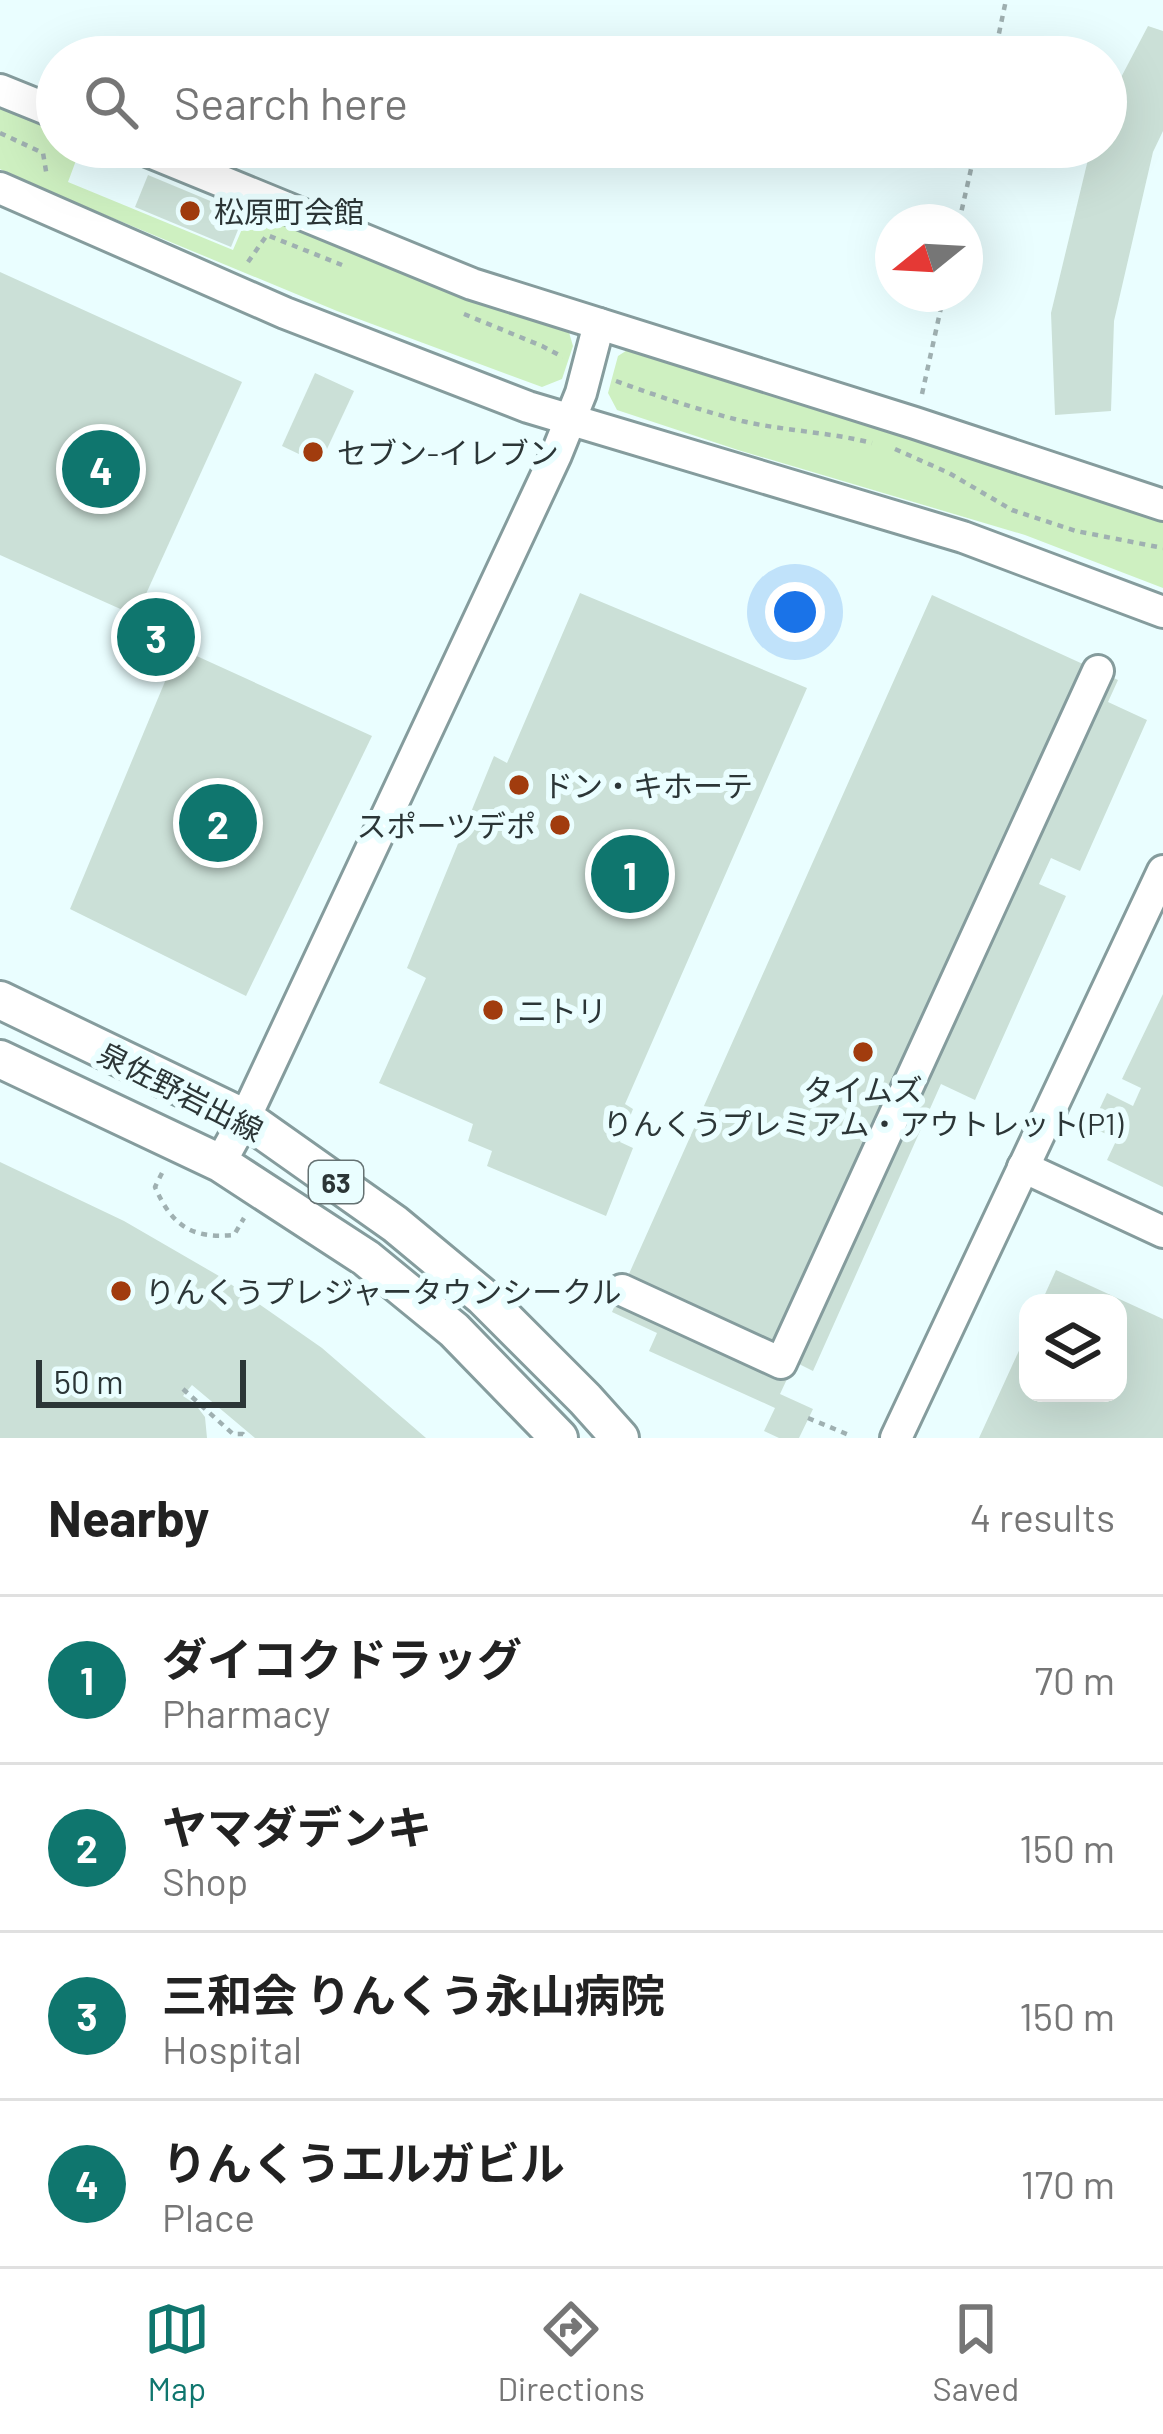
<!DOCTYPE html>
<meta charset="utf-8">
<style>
:root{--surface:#fff;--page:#f2f2f2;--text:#222;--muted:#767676;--line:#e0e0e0;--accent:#0f766e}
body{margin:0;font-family:Barlow,"Noto Sans JP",sans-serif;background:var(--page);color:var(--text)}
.controls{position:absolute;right:36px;bottom:36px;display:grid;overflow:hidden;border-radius:24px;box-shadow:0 12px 48px #0002}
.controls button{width:108px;height:108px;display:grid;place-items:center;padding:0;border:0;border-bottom:3px solid var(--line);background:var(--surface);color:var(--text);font:60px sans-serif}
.compass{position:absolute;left:875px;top:204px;width:108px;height:108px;border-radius:50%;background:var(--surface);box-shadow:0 12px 48px #0002;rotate:252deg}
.scale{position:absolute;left:36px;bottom:30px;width:210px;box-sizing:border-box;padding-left:12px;border:6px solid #2c3637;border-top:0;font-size:33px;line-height:42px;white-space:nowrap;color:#2c3637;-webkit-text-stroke:9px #eafeff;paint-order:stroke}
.you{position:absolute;left:795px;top:612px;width:42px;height:42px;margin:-30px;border:9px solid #fff;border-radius:50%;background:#1a73e8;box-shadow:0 0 0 18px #1a73e833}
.badge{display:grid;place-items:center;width:78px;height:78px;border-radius:50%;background:var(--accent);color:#fff;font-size:39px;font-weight:700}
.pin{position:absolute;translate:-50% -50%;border:6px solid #fff;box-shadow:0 3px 12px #0006}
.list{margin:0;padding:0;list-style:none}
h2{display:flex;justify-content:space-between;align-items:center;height:156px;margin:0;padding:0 48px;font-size:51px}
h2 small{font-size:39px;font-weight:400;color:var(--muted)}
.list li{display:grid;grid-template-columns:78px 1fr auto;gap:36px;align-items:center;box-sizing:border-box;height:168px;padding:0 48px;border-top:3px solid var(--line)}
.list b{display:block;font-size:45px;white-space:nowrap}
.list p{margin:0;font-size:39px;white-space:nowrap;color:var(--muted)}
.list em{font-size:39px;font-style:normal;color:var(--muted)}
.icon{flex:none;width:66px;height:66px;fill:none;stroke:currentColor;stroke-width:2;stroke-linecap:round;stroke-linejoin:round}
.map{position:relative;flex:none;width:1163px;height:1438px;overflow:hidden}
.search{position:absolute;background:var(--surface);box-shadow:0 12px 48px #0002;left:36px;right:36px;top:36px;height:132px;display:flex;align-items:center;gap:30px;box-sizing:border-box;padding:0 42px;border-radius:66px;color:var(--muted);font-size:45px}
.sheet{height:828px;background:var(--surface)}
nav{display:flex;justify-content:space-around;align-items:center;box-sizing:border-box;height:168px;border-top:3px solid var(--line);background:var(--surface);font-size:33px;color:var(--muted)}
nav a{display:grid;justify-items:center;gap:6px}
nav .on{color:var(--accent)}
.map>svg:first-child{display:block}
.green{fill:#cef0c1}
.building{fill:#cbe0d7}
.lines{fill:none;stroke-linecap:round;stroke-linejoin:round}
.minor-casing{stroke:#859c9d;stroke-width:36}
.major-casing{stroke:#859c9d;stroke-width:42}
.path{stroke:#9fb0b1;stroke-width:4.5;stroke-dasharray:6 6;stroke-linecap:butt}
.minor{stroke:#fff;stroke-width:30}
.major{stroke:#fff;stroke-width:36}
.poi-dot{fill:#a13c0e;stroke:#eafeff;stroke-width:4.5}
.labels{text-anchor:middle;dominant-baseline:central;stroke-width:12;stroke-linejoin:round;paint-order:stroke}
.shield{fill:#eafeff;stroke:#657273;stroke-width:3}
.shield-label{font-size:27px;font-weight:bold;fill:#2c3637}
.poi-label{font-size:30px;fill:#2c3637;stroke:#eafeff;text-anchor:start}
.street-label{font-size:30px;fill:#2c3637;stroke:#eafeff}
</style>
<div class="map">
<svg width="1163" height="1438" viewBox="0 0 1163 1438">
<rect width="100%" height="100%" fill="#eafeff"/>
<g class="green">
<path d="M 0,103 L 57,126 L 57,147 L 81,147 L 68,182 L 233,250 L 251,208 C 355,251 459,299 568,329 L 573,346 L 562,379 L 542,387 L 337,311 L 16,178 L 0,169 Z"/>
<polygon points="632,347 1163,519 1163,588 1025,535 738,450 617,410 608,393 618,356"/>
</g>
<g class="building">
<polygon points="1148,26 1163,31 1163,131 1153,152 1114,321 1111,411 1055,415 1051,313 1091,147 1106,147 1106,106"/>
<polygon points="148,175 244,215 231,247 135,207"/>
<polygon points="0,272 242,382 136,616 0,555"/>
<polygon points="315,373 354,391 320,464 282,446"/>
<polygon points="580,593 807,688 625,1104 633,1109 620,1142 633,1148 606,1216 487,1166 492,1151 468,1141 473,1124 379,1083 426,978 407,968 494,756 507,763"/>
<polygon points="932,595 1118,680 1108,702 1147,720 1080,871 1051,858 1039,884 1066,896 975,1100 941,1084 813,1371 795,1362 780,1394 813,1409 799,1438 779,1438 764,1431 775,1408 649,1351 657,1333 612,1312"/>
<polygon points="179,648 372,736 246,996 70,909"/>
<polygon points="1163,994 1163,1187 1107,1160 1117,1139 1091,1127 1107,1093 1133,1106 1141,1088 1122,1079"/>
<polygon points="0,1162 124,1221 219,1276 322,1348 426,1438 255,1438 192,1385 183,1396 195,1404 205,1417 207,1438 0,1438"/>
<polygon points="1056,1270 1163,1319 1163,1438 979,1438 1028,1331 1028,1393 1118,1393 1118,1303 1041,1303"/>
</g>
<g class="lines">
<defs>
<g id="minor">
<polyline points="0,90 57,113"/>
<polyline points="138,147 472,284 915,423 1163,505"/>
<polyline points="0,188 285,313 528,407 963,537 1163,612"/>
<polyline points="220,1163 245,1118 556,455 581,393 599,324"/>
<polyline points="1023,1167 1163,1232"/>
<polyline points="622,1290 781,1363 1098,671"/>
<polyline points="896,1438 1163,871"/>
</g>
<g id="major">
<polyline points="0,1000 245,1118 395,1224 483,1297 585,1399 620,1438"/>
<polyline points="0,1059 220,1163 366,1258 454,1330 559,1438"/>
</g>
</defs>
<use href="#minor" class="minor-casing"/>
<use href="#major" class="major-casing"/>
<g class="path">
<polyline points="994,57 1006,0"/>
<polyline points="0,133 43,153 47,177"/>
<polyline points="959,222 976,147"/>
<polyline points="248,262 267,235 342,265"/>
<polyline points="464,314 542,346 563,357"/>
<path d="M 616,381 C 657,396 699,410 742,421 C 785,431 829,432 872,443"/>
<polyline points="922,394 944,294"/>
<polyline points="895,449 949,473 1012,510 1076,531 1163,548"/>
<path d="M 162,1173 L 155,1187 C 172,1226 192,1239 234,1235 L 244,1218"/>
<polyline points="183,1389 233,1434 243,1434 247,1438"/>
<polyline points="808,1418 849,1435 848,1438"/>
</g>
<use href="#minor" class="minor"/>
<use href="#major" class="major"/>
</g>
<g class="poi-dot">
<circle cx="190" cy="211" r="12"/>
<circle cx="313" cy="452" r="12"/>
<circle cx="519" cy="785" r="12"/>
<circle cx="560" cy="825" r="12"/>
<circle cx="493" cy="1010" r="12"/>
<circle cx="863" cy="1052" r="12"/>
<circle cx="121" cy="1291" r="12"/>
</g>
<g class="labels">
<rect class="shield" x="309" y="1161" width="54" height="42" rx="9"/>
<g class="shield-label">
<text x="336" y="1182">63</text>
</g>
<g class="poi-label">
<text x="214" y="211">松原町会館</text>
<text x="337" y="452">セブン-イレブン</text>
<text x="543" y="785">ドン・キホーテ</text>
<text x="536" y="825" text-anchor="end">スポーツデポ</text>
<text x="517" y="1010">ニトリ</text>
<text x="863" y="1089" text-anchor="middle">タイムズ<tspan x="863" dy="34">りんくうプレミアム・アウトレット(P1)</tspan></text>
<text x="145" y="1291">りんくうプレジャータウンシークル</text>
</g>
<g class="street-label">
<text transform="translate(181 1091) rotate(27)">泉佐野岩出線</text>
</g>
</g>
</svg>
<div class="controls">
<button><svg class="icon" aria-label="layers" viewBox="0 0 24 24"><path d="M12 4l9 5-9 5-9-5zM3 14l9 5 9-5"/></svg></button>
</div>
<svg class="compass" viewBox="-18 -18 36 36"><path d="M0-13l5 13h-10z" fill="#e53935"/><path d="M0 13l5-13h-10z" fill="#767676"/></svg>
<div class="scale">50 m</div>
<div class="you"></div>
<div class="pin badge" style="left:630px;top:874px">1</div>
<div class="pin badge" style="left:218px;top:823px">2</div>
<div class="pin badge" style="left:156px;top:637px">3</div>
<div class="pin badge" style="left:101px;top:469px">4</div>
<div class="search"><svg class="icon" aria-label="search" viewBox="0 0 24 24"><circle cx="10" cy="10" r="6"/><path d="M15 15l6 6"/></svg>Search here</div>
</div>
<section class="sheet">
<h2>Nearby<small>4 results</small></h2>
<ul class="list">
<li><span class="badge">1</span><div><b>ダイコクドラッグ</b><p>Pharmacy</p></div><em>70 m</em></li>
<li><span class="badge">2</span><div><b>ヤマダデンキ</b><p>Shop</p></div><em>150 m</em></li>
<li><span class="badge">3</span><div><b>三和会 りんくう永山病院</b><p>Hospital</p></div><em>150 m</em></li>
<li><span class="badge">4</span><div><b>りんくうエルガビル</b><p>Place</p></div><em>170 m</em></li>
</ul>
</section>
<nav>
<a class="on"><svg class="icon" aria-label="map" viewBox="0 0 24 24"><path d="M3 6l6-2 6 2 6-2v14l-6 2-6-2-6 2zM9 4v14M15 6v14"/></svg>Map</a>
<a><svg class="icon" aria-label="directions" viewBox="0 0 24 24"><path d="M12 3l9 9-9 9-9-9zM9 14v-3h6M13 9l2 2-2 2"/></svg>Directions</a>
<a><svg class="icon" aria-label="saved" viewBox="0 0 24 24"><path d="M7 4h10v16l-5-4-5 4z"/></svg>Saved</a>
</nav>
